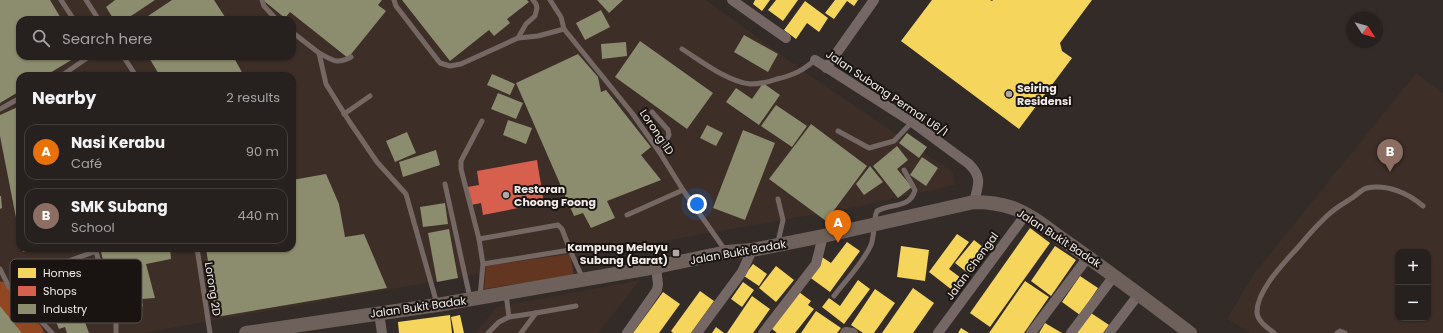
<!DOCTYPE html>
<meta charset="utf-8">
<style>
:root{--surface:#26201e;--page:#2e2827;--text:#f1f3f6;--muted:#a4a3a4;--line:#423e3c;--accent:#bca0f2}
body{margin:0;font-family:Poppins,sans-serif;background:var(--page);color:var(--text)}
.controls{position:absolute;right:12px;bottom:12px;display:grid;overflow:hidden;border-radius:8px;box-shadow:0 1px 3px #0004}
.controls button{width:36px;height:36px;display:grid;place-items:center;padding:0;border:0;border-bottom:1px solid var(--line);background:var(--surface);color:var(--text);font:20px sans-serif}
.compass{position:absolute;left:1347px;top:12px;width:36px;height:36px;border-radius:50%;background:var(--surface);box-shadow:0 1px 3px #0004;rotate:126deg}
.you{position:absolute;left:697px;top:204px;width:14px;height:14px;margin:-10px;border:3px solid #fff;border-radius:50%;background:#1a73e8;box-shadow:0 0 0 6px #1a73e833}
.badge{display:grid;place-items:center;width:26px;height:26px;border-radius:50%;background:var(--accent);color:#fff;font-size:13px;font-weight:700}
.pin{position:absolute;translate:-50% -33px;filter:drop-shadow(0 1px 2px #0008)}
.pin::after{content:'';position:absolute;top:21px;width:14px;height:12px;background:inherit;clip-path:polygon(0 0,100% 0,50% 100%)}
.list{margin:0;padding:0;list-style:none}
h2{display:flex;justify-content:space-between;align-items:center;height:52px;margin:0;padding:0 16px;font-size:17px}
h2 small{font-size:13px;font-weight:400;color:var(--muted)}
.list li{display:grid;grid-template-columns:26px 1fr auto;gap:12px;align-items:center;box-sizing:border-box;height:56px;margin:0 8px 8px;padding:0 8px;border:1px solid var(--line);border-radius:12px}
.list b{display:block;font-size:15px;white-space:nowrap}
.list p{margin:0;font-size:13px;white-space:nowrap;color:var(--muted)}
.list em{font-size:13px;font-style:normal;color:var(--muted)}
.icon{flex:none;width:22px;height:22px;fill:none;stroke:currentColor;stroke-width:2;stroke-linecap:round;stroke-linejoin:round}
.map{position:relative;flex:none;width:1443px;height:333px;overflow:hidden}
.search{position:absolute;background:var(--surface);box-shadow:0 1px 3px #0004;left:16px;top:16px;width:280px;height:44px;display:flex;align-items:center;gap:10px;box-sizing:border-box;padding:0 14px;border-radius:12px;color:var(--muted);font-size:15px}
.panel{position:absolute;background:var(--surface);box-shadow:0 1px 3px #0004;left:16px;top:72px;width:280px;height:180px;border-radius:12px}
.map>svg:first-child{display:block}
.built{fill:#3d2e27;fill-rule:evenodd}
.green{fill:#633622}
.homes{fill:#f6d55c}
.shops{fill:#d6604d}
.industry{fill:#8c8c6e}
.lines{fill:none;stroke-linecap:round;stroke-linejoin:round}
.river{stroke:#924723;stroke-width:19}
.lane{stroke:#756864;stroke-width:5}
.street{stroke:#756864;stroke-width:10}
.secondary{stroke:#6e615b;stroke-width:14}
.poi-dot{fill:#afa8a4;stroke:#191411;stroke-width:1.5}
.labels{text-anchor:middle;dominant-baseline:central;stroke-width:4;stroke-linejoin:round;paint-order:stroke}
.poi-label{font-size:11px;font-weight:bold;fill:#f2ebe7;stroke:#191411;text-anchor:start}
.street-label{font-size:11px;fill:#f2ebe7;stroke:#191411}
.key{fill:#191411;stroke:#5a5451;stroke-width:1}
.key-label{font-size:11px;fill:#f2ebe7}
</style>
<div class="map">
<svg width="1443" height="333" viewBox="0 0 1443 333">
<rect width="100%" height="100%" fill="#322b28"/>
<g class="built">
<path d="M 0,0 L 706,0 L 822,84 L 953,172 L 955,185 L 851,208 L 143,333 L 0,333 ZM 20,20 L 292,20 L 292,56 L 20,56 ZM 20,76 L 292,76 L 292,248 L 20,248 Z"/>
<path d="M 1416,73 L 1443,93 L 1443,333 L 1250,333 L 1227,319 L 1253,275 ZM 1398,252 L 1428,252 L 1428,318 L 1398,318 Z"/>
<polygon points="640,280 598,333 475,333 497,307"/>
</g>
<polygon class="green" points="570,254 574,275 484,289 486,266"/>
<g class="homes">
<polygon points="755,0 770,0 762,11 753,4"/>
<polygon points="776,0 798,0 783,21 768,10"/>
<polygon points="835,0 858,0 854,6 847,1 834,19 825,13"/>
<polygon points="932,0 990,0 992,1 993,0 1092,0 1060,43 1062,51 1072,58 1019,129 901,41"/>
<polygon points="805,1 828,18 819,32 807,23 796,39 784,30"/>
<polygon points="1030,228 1050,243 990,327 970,313"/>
<polygon points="957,234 969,242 949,269 961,278 952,290 929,272"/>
<polygon points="974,240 988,251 969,274 955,263"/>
<polygon points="847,242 860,251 830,292 808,276 822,257 831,263"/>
<polygon points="901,246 929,250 925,281 897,277"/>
<polygon points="1055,246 1076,260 1051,296 1031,281"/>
<polygon points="753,264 767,274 759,286 744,276"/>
<polygon points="776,266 794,280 776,302 759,288"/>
<polygon points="1080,276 1098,288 1080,315 1062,302"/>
<polygon points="858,280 870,289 844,324 822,307 829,298 840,306"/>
<polygon points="1025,281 1049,297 1024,333 989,333"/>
<polygon points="743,282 754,290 742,307 731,299"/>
<polygon points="913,288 934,303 913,333 882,333"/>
<polygon points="875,289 895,303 874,333 863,333 851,325"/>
<polygon points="700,291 714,301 691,333 673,333 671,331"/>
<polygon points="663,292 680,304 659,333 633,333"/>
<polygon points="799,292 811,301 808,305 814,309 795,333 777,333 771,328"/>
<polygon points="752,296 770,309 753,333 727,333"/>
<polygon points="816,311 841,328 837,333 801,333"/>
<polygon points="1091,313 1109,325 1103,333 1077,333"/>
<polygon points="450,315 452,333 399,333 398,322"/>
<polygon points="460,315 464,333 454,333 451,317"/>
<polygon points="1045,323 1062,333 1039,333"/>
<polygon points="716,327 724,333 712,333"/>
<polygon points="961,328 969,333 958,333"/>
</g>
<polygon class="shops" points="537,160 544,203 483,215 481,203 471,205 467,187 479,185 477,171"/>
<g class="industry">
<polygon points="0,0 50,0 62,20 20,20 20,56 78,56 45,76 20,76 20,91 0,103"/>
<polygon points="115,0 155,0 125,20 114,20 106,7"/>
<polygon points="172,0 214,0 227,20 142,20"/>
<polygon points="265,0 382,0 378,5 386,11 348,58 290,12 285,18 264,1"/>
<polygon points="402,0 527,0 529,2 507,19 510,23 494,36 489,30 450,61"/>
<polygon points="597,0 623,0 609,13"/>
<polygon points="601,10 610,27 585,40 576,23"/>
<polygon points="744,35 778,54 768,72 734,52"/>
<polygon points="640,41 713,93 687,129 615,77"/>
<polygon points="626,42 627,56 602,59 601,44"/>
<polygon points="578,54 598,77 601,92 606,90 651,147 641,155 661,180 607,201 615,218 591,228 583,213 574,216 516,83"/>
<polygon points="148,56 233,56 244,76 160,76"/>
<polygon points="492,74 515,84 510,95 487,85"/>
<polygon points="763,83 780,95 759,125 726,102 736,88 752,99"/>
<polygon points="498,93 523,103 516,119 491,109"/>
<polygon points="776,105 807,126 792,147 761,126"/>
<polygon points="20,106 20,233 19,233 0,136 0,115"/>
<polygon points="508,120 532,128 526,144 503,135"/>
<polygon points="811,124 867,166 826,221 769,179"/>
<polygon points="707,125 723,133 716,146 700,138"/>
<polygon points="743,130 775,143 745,220 713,208"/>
<polygon points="407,132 416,153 395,162 386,141"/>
<polygon points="907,133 927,147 919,158 899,143"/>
<polygon points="897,146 908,160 897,169 912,187 898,198 873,166"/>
<polygon points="436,150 440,165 403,177 399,162"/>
<polygon points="922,157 938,168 926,186 910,175"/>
<polygon points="870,166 883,182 864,195 856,184"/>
<polygon points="326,174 339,204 345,237 364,234 387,288 216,317 206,248 292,248 292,180"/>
<polygon points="0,196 1,196 2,208 0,209"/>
<polygon points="445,203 448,224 423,227 420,207"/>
<polygon points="449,229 458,278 437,282 428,233"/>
<polygon points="22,248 39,248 39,249 23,252"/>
<polygon points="100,248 170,248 171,259 146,264 155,298 141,299 143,306 129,309 124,281 109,283"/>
<polygon points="74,262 90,304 80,309 89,333 67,333 65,327 59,329 50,307 41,311 29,280"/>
<polygon points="0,301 26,333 0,333"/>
</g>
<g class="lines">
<polyline class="river" points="0,291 34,333"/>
<g class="lane">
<polyline points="61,0 74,20"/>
<polyline points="86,0 99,20"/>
<polyline points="262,0 264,6 277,20"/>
<polyline points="394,0 396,6 440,63 450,66 461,64 518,38 526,24 535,16 537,8 536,4 533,0"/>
<polyline points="550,0 561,17 564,29 632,113 660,153 683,190 725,250"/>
<polyline points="292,32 319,53 326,84 349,121 377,162 406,194 437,304"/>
<polyline points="518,38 538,36 564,29"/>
<path d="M 682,49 C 701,61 728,82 750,84 C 759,84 769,82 777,79 C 794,75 802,71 815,60"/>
<path d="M 319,53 C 333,60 336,65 351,57"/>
<polyline points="123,56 136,76"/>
<polyline points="61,76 90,56"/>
<polyline points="0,109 20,98"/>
<polyline points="652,112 668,130 669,135 660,153"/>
<polyline points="344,114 370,96"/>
<polyline points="838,131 869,148 894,141 912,122"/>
<polyline points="445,184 470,298"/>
<polyline points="778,199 783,220 778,242"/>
<polyline points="627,215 683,190"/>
<polyline points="479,239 558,225 562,229 570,250 483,264"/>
<polyline points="95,248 116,323 116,333"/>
<polyline points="197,248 210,333"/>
<polyline points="570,250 583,279"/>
<polyline points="0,269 9,287 52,333"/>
<polyline points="39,272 96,251"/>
<polyline points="506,294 509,317"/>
<path d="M 834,296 C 846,280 863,263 871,245 C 875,235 873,220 877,211 C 891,203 910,209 915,190 L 904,170"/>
<polyline points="480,297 483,264 479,239 461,169 461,161 482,121"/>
<polyline points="488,333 499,322 509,317 536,313 576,306"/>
<polyline points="521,333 536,313"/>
<path d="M 1274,333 C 1268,328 1258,322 1257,313 C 1256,290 1287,260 1300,245 C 1311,232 1321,220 1334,210 C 1340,205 1346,202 1352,198 C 1357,195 1362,189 1367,188 C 1387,184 1408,193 1423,206"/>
<polyline points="1337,333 1340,331 1345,333"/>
</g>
<g class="street">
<polyline points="732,0 786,38"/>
<path d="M 815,60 L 912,122 L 969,164 C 983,178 978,185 974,202"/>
<polyline points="826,68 874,0"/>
<polyline points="379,313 382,333"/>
<polyline points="627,333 657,290 658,284 656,267"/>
<polyline points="697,333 742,272 752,250"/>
<polyline points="763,333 816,264 823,236"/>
<polyline points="845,333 846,332 853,333"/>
<polyline points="938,333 1026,214"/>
<polyline points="1031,333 1088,257"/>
<polyline points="1071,333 1114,276"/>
<polyline points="1109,333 1139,294"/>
</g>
<path class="secondary" d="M 246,333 L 437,305 L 656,267 L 727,252 L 752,250 L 823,236 L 974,202 C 987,202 1001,204 1013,208 C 1032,215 1048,229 1065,241 C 1107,270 1149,302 1190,333"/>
</g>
<g class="poi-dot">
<circle cx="1009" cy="94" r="4"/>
<circle cx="506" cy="195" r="4"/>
<rect x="672" y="249" width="8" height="8" rx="2"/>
</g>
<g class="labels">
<g class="poi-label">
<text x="1017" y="88">Seiring<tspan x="1017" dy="13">Residensi</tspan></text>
<text x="514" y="189">Restoran<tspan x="514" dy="13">Choong Foong</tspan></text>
<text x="668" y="247" text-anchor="end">Kampung Melayu<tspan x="668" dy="13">Subang (Barat)</tspan></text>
</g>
<g class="street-label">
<text transform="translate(887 93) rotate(34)">Jalan Subang Permai U6/1</text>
<text transform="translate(657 132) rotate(56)">Lorong 1D</text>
<text transform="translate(1059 238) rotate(33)">Jalan Bukit Badak</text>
<text transform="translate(738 252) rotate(-10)">Jalan Bukit Badak</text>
<text transform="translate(972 266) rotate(-54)">Jalan Chengal</text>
<text transform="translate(213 289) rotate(81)">Lorong 2D</text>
<text transform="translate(418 307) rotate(-8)">Jalan Bukit Badak</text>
</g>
</g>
<rect x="10" y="259" width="132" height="64" rx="6" class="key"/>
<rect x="18" y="268" width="18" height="10" fill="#f6d55c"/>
<rect x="18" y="286" width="18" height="10" fill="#d6604d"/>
<rect x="18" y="304" width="18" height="10" fill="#8c8c6e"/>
<g class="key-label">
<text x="43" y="277">Homes</text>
<text x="43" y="295">Shops</text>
<text x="43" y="313">Industry</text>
</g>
</svg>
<div class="controls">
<button>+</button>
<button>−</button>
</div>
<svg class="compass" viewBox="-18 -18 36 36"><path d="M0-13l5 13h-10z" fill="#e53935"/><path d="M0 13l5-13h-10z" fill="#a4a3a4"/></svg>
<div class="you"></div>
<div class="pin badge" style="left:838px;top:243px;background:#e8710a">A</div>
<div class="pin badge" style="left:1390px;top:172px;background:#8d6e63">B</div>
<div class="search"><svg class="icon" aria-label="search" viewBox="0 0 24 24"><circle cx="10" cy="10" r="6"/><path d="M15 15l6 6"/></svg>Search here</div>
<section class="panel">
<h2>Nearby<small>2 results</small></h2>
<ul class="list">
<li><span class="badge" style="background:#e8710a">A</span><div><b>Nasi Kerabu</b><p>Café</p></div><em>90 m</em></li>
<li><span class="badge" style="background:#8d6e63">B</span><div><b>SMK Subang</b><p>School</p></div><em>440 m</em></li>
</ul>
</section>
</div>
